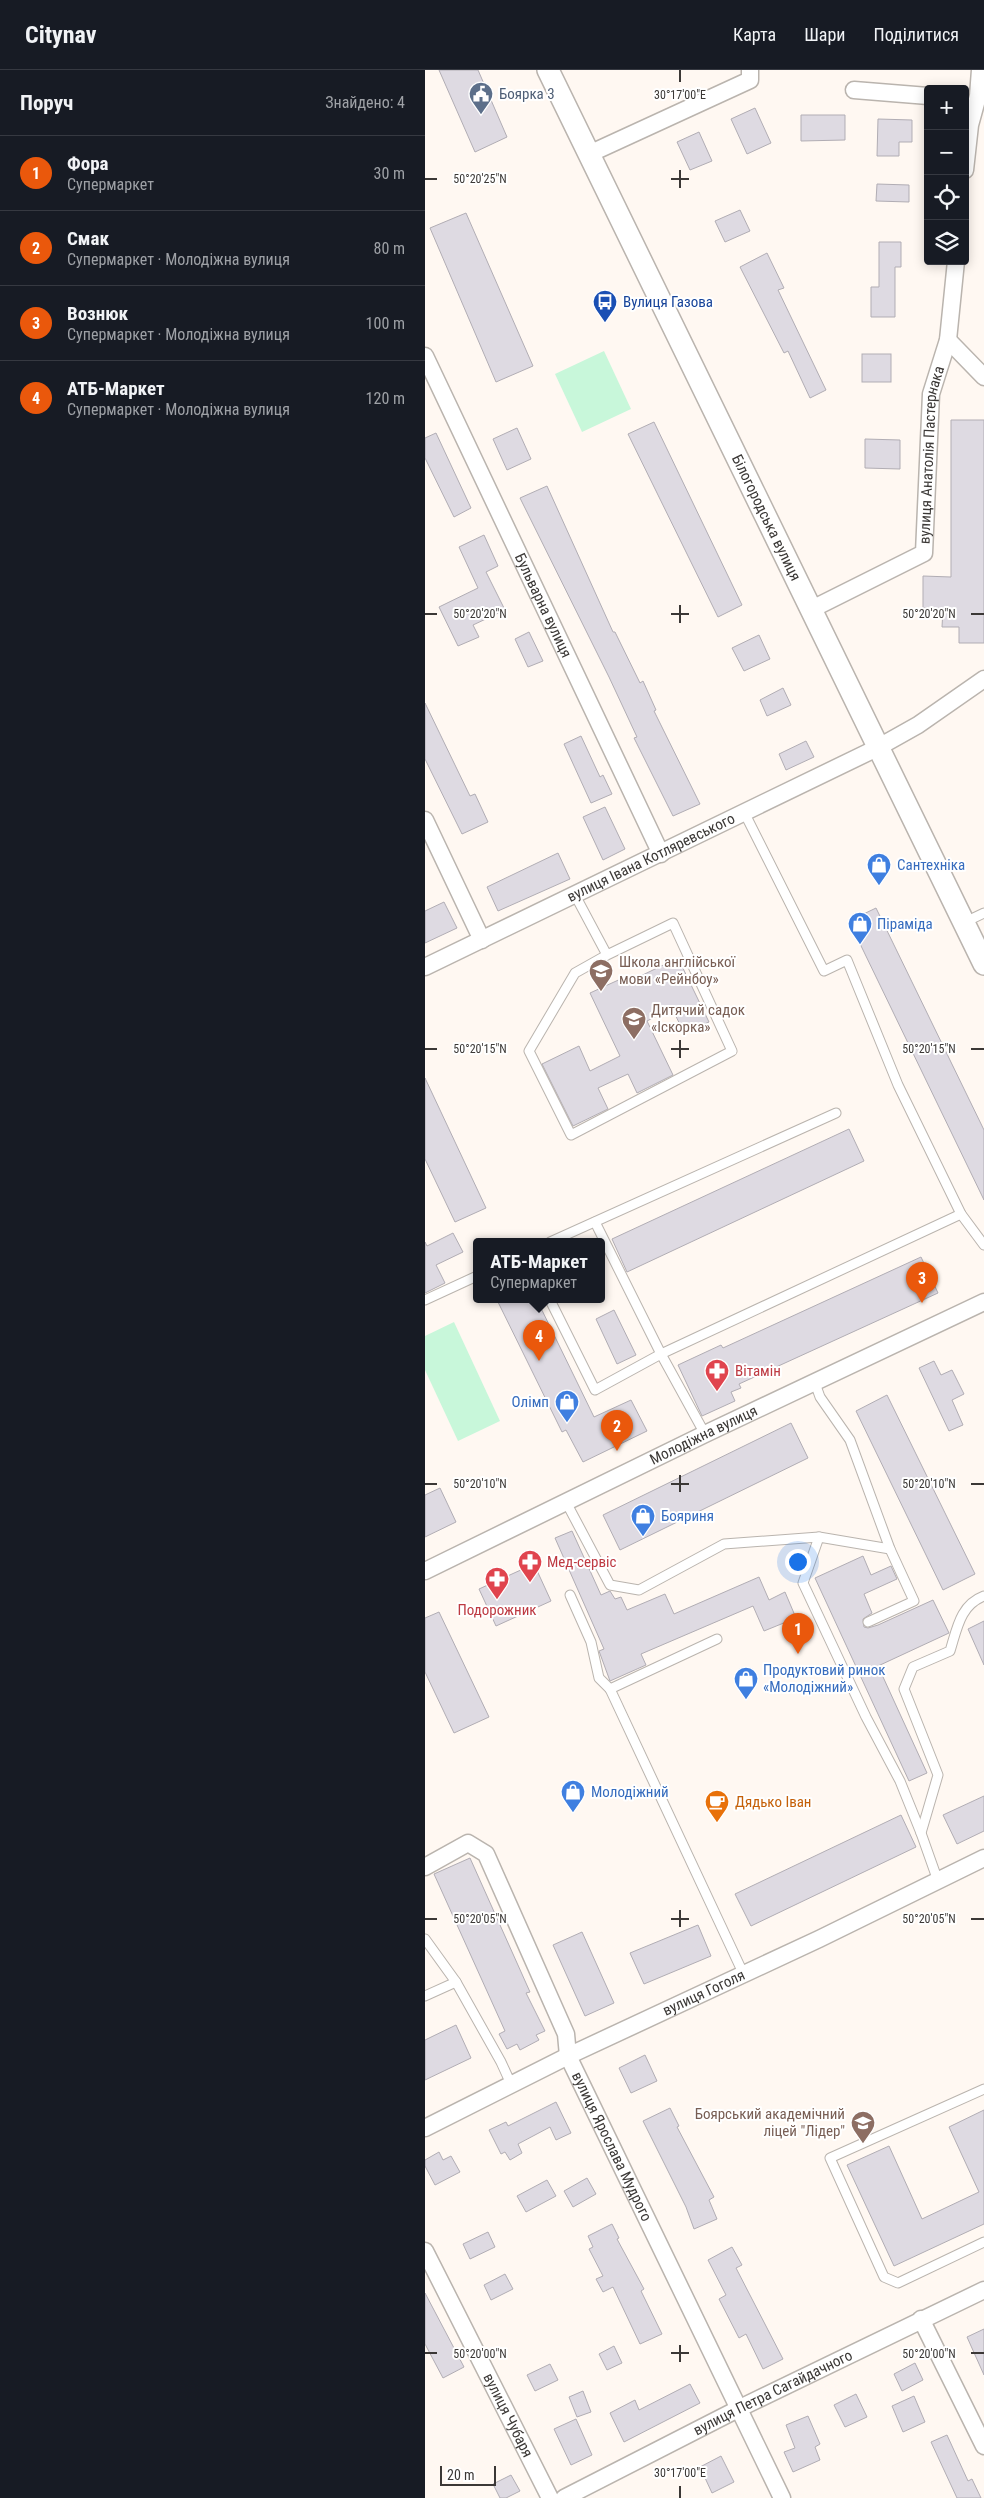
<!DOCTYPE html>
<html lang="uk">
<meta charset="utf-8">
<style>
:root{--surface:#171b24;--page:#20242c;--text:#f1f3f6;--muted:#9ea1a6;--line:#363941;--accent:#ea580c}
body{margin:0;font-family:"Roboto Condensed",sans-serif;background:var(--page);color:var(--text)}
.controls{position:absolute;right:15px;top:15px;display:grid;overflow:hidden;border-radius:5px;box-shadow:0 2px 12px #0003}
.controls button{width:45px;height:45px;display:grid;place-items:center;padding:0;border:0;border-bottom:1px solid var(--line);background:var(--surface);color:var(--text);font:25px sans-serif}
.scale{position:absolute;left:15px;bottom:12px;width:56px;box-sizing:border-box;padding-left:5px;border:2px solid #3b3836;border-top:0;font-size:14px;line-height:18px;white-space:nowrap;color:#3b3836;-webkit-text-stroke:4px #fff;paint-order:stroke}
.you{position:absolute;left:372px;top:1491px;width:18px;height:18px;margin:-12px;border:4px solid #fff;border-radius:50%;background:#1a73e8;box-shadow:0 0 0 8px #1a73e833}
.badge{display:grid;place-items:center;width:32px;height:32px;border-radius:50%;background:var(--accent);color:#fff;font-size:16px;font-weight:700}
.pin{position:absolute;translate:-50% -41px;filter:drop-shadow(0 1px 2px #0008)}
.pin::after{content:'';position:absolute;top:26px;width:18px;height:15px;background:inherit;clip-path:polygon(0 0,100% 0,50% 100%)}
.popup{position:absolute;left:48px;top:1168px;width:132px;height:65px;box-sizing:border-box;display:grid;place-content:center;border-radius:5px;background:var(--surface);filter:drop-shadow(0 1px 4px #0005);font-size:16px;white-space:nowrap;color:var(--muted)}
.popup b{font-size:19px;color:var(--text)}
.popup::after{content:'';position:absolute;left:50%;top:100%;margin-left:-10px;border:10px solid transparent;border-top-color:var(--surface)}
.list{margin:0;padding:0;list-style:none}
h2{display:flex;justify-content:space-between;align-items:center;height:65px;margin:0;padding:0 20px;font-size:21px}
h2 small{font-size:16px;font-weight:400;color:var(--muted)}
.list li{display:grid;grid-template-columns:32px 1fr auto;gap:15px;align-items:center;box-sizing:border-box;height:75px;padding:0 20px;border-top:1px solid var(--line)}
.list b{display:block;font-size:19px;white-space:nowrap}
.list p{margin:0;font-size:16px;white-space:nowrap;color:var(--muted)}
.list em{font-size:16px;font-style:normal;color:var(--muted)}
.icon{flex:none;width:28px;height:28px;fill:none;stroke:currentColor;stroke-width:2;stroke-linecap:round;stroke-linejoin:round}
.map{position:relative;flex:none;width:559px;height:2428px;overflow:hidden}
header{display:flex;align-items:center;gap:30px;box-sizing:border-box;height:70px;padding:0 25px;background:var(--surface);border-bottom:1px solid var(--line)}
header strong{font-size:24px}
nav{display:flex;gap:28px;margin-inline-start:auto;font-size:18px}
main{display:flex}
aside{flex:1;background:var(--surface)}
.map>svg:first-child{display:block}
.green{fill:#c8f7da}
.building{fill:#dedae2;stroke:#b1adb4}
.lines{fill:none;stroke-linecap:round;stroke-linejoin:round}
.service-casing{stroke:#bab4ae;stroke-width:11}
.minor-casing{stroke:#bab4ae;stroke-width:19}
.tertiary-casing{stroke:#bab4ae;stroke-width:24}
.service{stroke:#fff;stroke-width:9}
.minor{stroke:#fff;stroke-width:16}
.tertiary{stroke:#fff;stroke-width:21}
.ticks{fill:none;stroke:#3b3836;stroke-width:2}
.labels{text-anchor:middle;dominant-baseline:central;stroke-width:4;stroke-linejoin:round;paint-order:stroke}
.service-label{font-size:15px;fill:#4e5e75;stroke:#fff;text-anchor:start}
.transit-label{font-size:15px;fill:#164399;stroke:#fff;text-anchor:start}
.street-label{font-size:15px;fill:#3b3836;stroke:#fff}
.shop-label{font-size:15px;fill:#366cbe;stroke:#fff;text-anchor:start}
.education-label{font-size:15px;fill:#785e54;stroke:#fff;text-anchor:start}
.health-label{font-size:15px;fill:#be3a42;stroke:#fff;text-anchor:start}
.food-label{font-size:15px;fill:#c56008;stroke:#fff;text-anchor:start}
.ticks-label{font-size:12px;text-anchor:middle;fill:#3b3836;stroke:#fff;stroke-width:4;stroke-linejoin:round;paint-order:stroke}
</style>
<header>
<strong>Citynav</strong>
<nav><a>Карта</a><a>Шари</a><a>Поділитися</a></nav>
</header>
<main>
<aside>
<h2>Поруч<small>Знайдено: 4</small></h2>
<ul class="list">
<li><span class="badge">1</span><div><b>Фора</b><p>Супермаркет</p></div><em>30 m</em></li>
<li><span class="badge">2</span><div><b>Смак</b><p>Супермаркет · Молодіжна вулиця</p></div><em>80 m</em></li>
<li><span class="badge">3</span><div><b>Вознюк</b><p>Супермаркет · Молодіжна вулиця</p></div><em>100 m</em></li>
<li><span class="badge">4</span><div><b>АТБ-Маркет</b><p>Супермаркет · Молодіжна вулиця</p></div><em>120 m</em></li>
</ul>
</aside>
<div class="map">
<svg width="559" height="2428" viewBox="0 0 559 2428">
<rect width="100%" height="100%" fill="#fff8f2"/>
<g class="green">
<polygon points="179,281 206,339 157,362 130,304"/>
<polygon points="29,1252 75,1351 33,1371 0,1300 0,1266"/>
</g>
<g class="building">
<polygon points="14,0 53,0 82,67 50,82"/>
<polygon points="330,38 346,73 322,84 306,49"/>
<polygon points="376,45 420,45 420,70 376,71"/>
<polygon points="453,49 487,50 487,72 474,72 474,86 452,86"/>
<polygon points="274,62 287,91 265,100 252,72"/>
<polygon points="452,114 484,115 484,132 451,131"/>
<polygon points="315,140 325,161 300,172 290,151"/>
<polygon points="41,143 108,296 71,312 5,158"/>
<polygon points="454,172 476,172 476,197 470,197 470,247 446,247 446,217 454,217"/>
<polygon points="342,183 359,218 353,220 401,320 385,328 363,281 359,283 315,197"/>
<rect x="437" y="284" width="29" height="28"/>
<polygon points="526,350 559,350 559,573 534,573 534,557 517,557 518,539 498,538 498,506 526,507"/>
<polygon points="229,352 317,535 293,547 203,364"/>
<polygon points="92,358 106,389 82,400 68,369"/>
<polygon points="11,363 46,438 29,447 0,388 0,368"/>
<polygon points="440,369 475,370 475,399 440,398"/>
<polygon points="122,416 188,562 190,562 215,613 218,611 231,640 229,641 275,734 248,746 209,668 212,667 184,607 95,428"/>
<polygon points="59,465 73,496 61,502 80,540 48,555 54,567 33,576 14,537 53,518 34,477"/>
<polygon points="104,562 118,591 103,597 90,569"/>
<polygon points="334,565 345,589 319,601 307,578"/>
<polygon points="358,618 366,635 342,646 335,630"/>
<polygon points="0,633 45,726 50,724 63,752 37,764 0,689"/>
<polygon points="156,666 175,707 178,705 187,724 166,733 139,674"/>
<polygon points="381,671 389,687 361,700 354,684"/>
<polygon points="180,737 200,779 178,790 158,747"/>
<polygon points="133,783 145,809 73,841 62,817"/>
<polygon points="19,832 32,858 0,873 0,841"/>
<polygon points="451,838 559,1060 559,1130 424,851"/>
<polygon points="253,888 284,952 259,963 247,938 222,951 248,1005 212,1023 203,1004 173,1018 183,1039 148,1056 117,994 154,976 165,1001 195,986 165,923 200,907 203,912"/>
<polygon points="0,1008 61,1138 30,1152 0,1089"/>
<polygon points="424,1059 439,1091 202,1202 187,1169"/>
<polygon points="28,1163 38,1182 11,1195 20,1213 0,1223 0,1172 2,1176"/>
<polygon points="496,1187 513,1223 314,1314 316,1318 306,1322 310,1331 277,1346 253,1295 296,1275 298,1278"/>
<polygon points="72,1230 112,1230 169,1347 206,1330 222,1361 158,1392 141,1360 137,1362"/>
<polygon points="189,1240 211,1285 192,1294 171,1249"/>
<polygon points="509,1291 516,1305 527,1300 539,1324 527,1330 538,1355 524,1361 494,1298"/>
<polygon points="462,1325 550,1504 518,1520 431,1341"/>
<polygon points="366,1353 383,1388 195,1480 178,1445"/>
<polygon points="15,1418 31,1452 0,1467 0,1425"/>
<polygon points="147,1461 176,1525 185,1521 190,1529 196,1527 202,1540 240,1524 249,1544 334,1507 344,1530 360,1522 371,1548 339,1561 328,1536 216,1584 221,1595 185,1611 174,1581 179,1579 130,1468"/>
<polygon points="438,1486 446,1505 466,1496 472,1509 439,1524 447,1543 438,1549 439,1557 443,1558 453,1555 508,1530 524,1563 453,1596 502,1703 484,1711 390,1508"/>
<polygon points="109,1494 126,1531 71,1556 54,1519"/>
<polygon points="14,1542 64,1647 29,1663 0,1602 0,1548"/>
<polygon points="559,1551 559,1595 543,1559"/>
<polygon points="559,1726 559,1761 532,1774 518,1745"/>
<polygon points="476,1745 491,1777 326,1856 310,1824"/>
<polygon points="45,1788 105,1922 101,1923 120,1961 111,1965 114,1970 95,1980 92,1974 82,1979 74,1964 80,1961 9,1804"/>
<polygon points="273,1855 286,1886 219,1914 205,1883"/>
<polygon points="157,1862 189,1933 160,1946 128,1875"/>
<polygon points="31,1955 46,1988 0,2010 0,1970"/>
<polygon points="220,1985 232,2011 206,2023 194,1998"/>
<polygon points="131,2032 146,2063 131,2070 125,2057 93,2074 97,2083 85,2090 80,2082 76,2084 64,2060 81,2052 83,2056"/>
<polygon points="245,2038 254,2056 252,2057 289,2127 284,2130 292,2149 269,2159 261,2137 218,2051"/>
<polygon points="559,2040 559,2154 469,2196 422,2095 464,2076 497,2149 554,2122 524,2057"/>
<polygon points="14,2082 18,2090 26,2086 35,2102 10,2115 0,2096 0,2090"/>
<polygon points="162,2108 171,2124 148,2137 139,2121"/>
<polygon points="122,2110 131,2126 101,2142 92,2126"/>
<polygon points="187,2154 194,2168 192,2169 219,2219 216,2221 237,2264 215,2274 188,2217 178,2222 171,2209 178,2206 164,2179 168,2177 163,2166"/>
<polygon points="63,2162 70,2177 45,2189 38,2174"/>
<polygon points="307,2177 317,2195 311,2198 358,2289 338,2299 321,2264 314,2268 294,2229 301,2225 283,2190"/>
<polygon points="80,2204 88,2219 66,2230 59,2215"/>
<polygon points="0,2223 39,2297 18,2308 0,2274"/>
<polygon points="559,2259 559,2305 542,2267"/>
<polygon points="189,2276 197,2293 182,2300 174,2284"/>
<polygon points="490,2293 498,2310 477,2321 469,2304"/>
<polygon points="125,2294 133,2310 110,2321 102,2305"/>
<polygon points="265,2314 275,2333 199,2372 185,2343 210,2330 214,2340"/>
<polygon points="158,2321 166,2342 152,2347 144,2327"/>
<polygon points="431,2324 442,2347 420,2357 409,2335"/>
<polygon points="489,2326 500,2352 478,2362 467,2336"/>
<polygon points="383,2346 395,2374 390,2377 395,2390 368,2402 359,2382 370,2378 361,2355"/>
<polygon points="151,2349 167,2385 146,2395 129,2359"/>
<polygon points="522,2365 543,2411 547,2409 556,2428 532,2428 506,2372"/>
<polygon points="296,2386 309,2412 287,2423 275,2397"/>
<polygon points="86,2405 95,2421 81,2428 75,2428 68,2414"/>
</g>
<g class="lines">
<defs>
<g id="service">
<polyline points="320,744 399,901 422,890 473,1015 536,1144 559,1175"/>
<polyline points="150,825 182,885 248,853 307,981 146,1065 104,981 150,903 182,885"/>
<polyline points="538,853 559,843"/>
<polyline points="170,1152 236,1284 280,1364"/>
<polyline points="125,1172 411,1043"/>
<polyline points="0,1230 52,1206"/>
<polyline points="125,1230 170,1320 236,1284 536,1144"/>
<polyline points="390,1313 395,1327 425,1370 465,1479 489,1531 443,1552"/>
<polyline points="141,1432 185,1515 214,1520 299,1474 394,1467"/>
<polyline points="465,1479 394,1467 378,1513 441,1647 475,1711 496,1763"/>
<polyline points="145,1525 166,1572 174,1608 185,1619"/>
<polyline points="292,1569 185,1619 319,1905"/>
<path d="M 513,1811 L 496,1763 L 513,1705 L 479,1619 L 488,1597 L 525,1581 C 532,1559 535,1535 559,1526"/>
<polyline points="0,1869 31,1912"/>
<polyline points="0,1926 31,1912 76,1992 87,2016"/>
<polyline points="559,2019 405,2088 459,2207 473,2213 559,2172"/>
</g>
<g id="minor">
<polyline points="429,20 503,26"/>
<polyline points="164,84 325,10 325,0"/>
<polyline points="540,100 545,55 553,26 555,0"/>
<polyline points="523,270 559,307"/>
<path id="s1" d="M 0,286 L 236,784"/>
<path id="s2" d="M 385,540 L 499,483 L 506,324 L 523,270 L 531,191"/>
<polyline points="0,750 57,870"/>
<path id="s3" d="M 0,897 L 452,678 L 493,655 L 559,609"/>
<path id="s4" d="M 0,1501 L 280,1364 L 559,1232"/>
<path id="s5" d="M 0,1797 L 43,1773 L 61,1784 L 141,1964 L 143,1986 L 357,2428"/>
<path id="s6" d="M 0,2058 L 143,1986 L 394,1869 L 559,1788"/>
<path id="s7" d="M 0,2181 L 125,2428"/>
<polyline points="496,2249 559,2376"/>
<path id="s8" d="M 139,2428 L 315,2338 L 559,2220"/>
</g>
<g id="tertiary">
<path id="s9" d="M 123,0 L 559,894"/>
</g>
</defs>
<use href="#service" class="service-casing"/>
<use href="#minor" class="minor-casing"/>
<use href="#tertiary" class="tertiary-casing"/>
<use href="#service" class="service"/>
<use href="#minor" class="minor"/>
<use href="#tertiary" class="tertiary"/>
</g>
<path class="ticks" d="M 255,0 L 255,12M 255,100 L 255,118M 0,109 L 12,109M 246,109 L 264,109M 255,535 L 255,553M 0,544 L 12,544M 246,544 L 264,544M 546,544 L 559,544M 255,970 L 255,988M 0,979 L 12,979M 246,979 L 264,979M 546,979 L 559,979M 255,1405 L 255,1422M 0,1414 L 12,1414M 246,1414 L 264,1414M 546,1414 L 559,1414M 255,1840 L 255,1857M 0,1849 L 12,1849M 246,1849 L 264,1849M 546,1849 L 559,1849M 255,2275 L 255,2292M 0,2283 L 12,2283M 246,2283 L 264,2283M 546,2283 L 559,2283M 255,2416 L 255,2428"/>
<defs>
<symbol id="civic-pin" viewBox="-11 -11 22 30"><path d="M0 17L-7.5 6A9.5 9.5 0 1 1 7.5 6Z" fill="#5c6f8a" stroke="#fff"/><path d="M-.6-6.5H3V-4.5H.6V-3L4-1V1h2V6H-6V1h2V-1L-.6-3ZM-1.2 2.5V6h2.4V2.5Z" fill="#fff"/></symbol>
<symbol id="bus-pin" viewBox="-11 -11 22 30"><path d="M0 17L-7.5 6A9.5 9.5 0 1 1 7.5 6Z" fill="#1a4fb4" stroke="#fff"/><path d="M-5-6H5V4H4V6H2V4H-2V6H-4V4H-5ZM-3.5-4V0h7V-4ZM-3.5 1.2v1.5H-2V1.2ZM2 1.2v1.5H3.5V1.2Z" fill="#fff"/></symbol>
<symbol id="shop-pin" viewBox="-11 -11 22 30"><path d="M0 17L-7.5 6A9.5 9.5 0 1 1 7.5 6Z" fill="#3f7fe0" stroke="#fff"/><path d="M-5-2.5h2.3a2.7 3.5 0 0 1 5.4 0H5L5.5 6h-11ZM-1.5-2.5h3a1.5 2.3 0 0 0-3 0Z" fill="#fff"/></symbol>
<symbol id="school-pin" viewBox="-11 -11 22 30"><path d="M0 17L-7.5 6A9.5 9.5 0 1 1 7.5 6Z" fill="#8d6e63" stroke="#fff"/><path d="M0-5L7-2L0 1L-7-2ZM-4 1L0 2.5L4 1V4Q0 6-4 4Z" fill="#fff"/></symbol>
<symbol id="pharmacy-pin" viewBox="-11 -11 22 30"><path d="M0 17L-7.5 6A9.5 9.5 0 1 1 7.5 6Z" fill="#e0444e" stroke="#fff"/><path d="M-2-6h4v4h4v4h-4v4h-4v-4h-4v-4h4Z" fill="#fff"/></symbol>
<symbol id="cafe-pin" viewBox="-11 -11 22 30"><path d="M0 17L-7.5 6A9.5 9.5 0 1 1 7.5 6Z" fill="#e8710a" stroke="#fff"/><path d="M-5.5-4.5H6V0H3Q3 3.5 0 3.5H-2.5Q-5.5 3.5-5.5 0ZM3-3.2v2h1.7v-2ZM-6 4.5H4V6H-6Z" fill="#fff"/></symbol>
</defs>
<g fill-rule="evenodd">
<use href="#civic-pin" x="42" y="10" width="28" height="38"/>
<use href="#bus-pin" x="166" y="218" width="28" height="38"/>
<use href="#shop-pin" x="440" y="781" width="28" height="38"/>
<use href="#shop-pin" x="421" y="840" width="28" height="38"/>
<use href="#school-pin" x="162" y="887" width="28" height="38"/>
<use href="#school-pin" x="195" y="935" width="28" height="38"/>
<use href="#pharmacy-pin" x="278" y="1287" width="28" height="38"/>
<use href="#shop-pin" x="128" y="1318" width="28" height="38"/>
<use href="#shop-pin" x="204" y="1432" width="28" height="38"/>
<use href="#pharmacy-pin" x="91" y="1478" width="28" height="38"/>
<use href="#pharmacy-pin" x="58" y="1495" width="28" height="38"/>
<use href="#shop-pin" x="307" y="1595" width="28" height="38"/>
<use href="#shop-pin" x="134" y="1708" width="28" height="38"/>
<use href="#cafe-pin" x="278" y="1718" width="28" height="38"/>
<use href="#school-pin" x="424" y="2039" width="28" height="38"/>
</g>
<g class="labels">
<g class="service-label">
<text x="74" y="24">Боярка 3</text>
</g>
<g class="transit-label">
<text x="198" y="232">Вулиця Газова</text>
</g>
<g class="street-label">
<text stroke="none"><textPath href="#s2" startOffset="226">вулиця Анатолія Пастернака</textPath></text>
<text stroke="none"><textPath href="#s9" startOffset="498">Білогородська вулиця</textPath></text>
<text stroke="none"><textPath href="#s1" startOffset="276">Бульварна вулиця</textPath></text>
<text stroke="none"><textPath href="#s3" startOffset="251">вулиця Івана Котляревського</textPath></text>
<text stroke="none"><textPath href="#s4" startOffset="310">Молодіжна вулиця</textPath></text>
<text stroke="none"><textPath href="#s6" startOffset="310">вулиця Гоголя</textPath></text>
<text stroke="none"><textPath href="#s5" startOffset="390">вулиця Ярослава Мудрого</textPath></text>
<text stroke="none"><textPath href="#s8" startOffset="234">вулиця Петра Сагайдачного</textPath></text>
<text stroke="none"><textPath href="#s7" startOffset="184">вулиця Чубаря</textPath></text>
</g>
<g class="shop-label">
<text x="472" y="795">Сантехніка</text>
<text x="452" y="854">Піраміда</text>
<text x="124" y="1332" text-anchor="end">Олімп</text>
<text x="236" y="1446">Бояриня</text>
<text x="338" y="1600">Продуктовий ринок<tspan x="338" dy="17">«Молодіжний»</tspan></text>
<text x="166" y="1722">Молодіжний</text>
</g>
<g class="education-label">
<text x="194" y="892">Школа англійської<tspan x="194" dy="17">мови «Рейнбоу»</tspan></text>
<text x="226" y="940">Дитячий садок<tspan x="226" dy="17">«Іскорка»</tspan></text>
<text x="420" y="2044" text-anchor="end">Боярський академічний<tspan x="420" dy="17">ліцей "Лідер"</tspan></text>
</g>
<g class="health-label">
<text x="310" y="1301">Вітамін</text>
<text x="122" y="1492">Мед-сервіс</text>
<text x="72" y="1540" text-anchor="middle">Подорожник</text>
</g>
<g class="food-label">
<text x="310" y="1732">Дядько Іван</text>
</g>
</g>
<g class="ticks-label">
<text x="255" y="29">30°17'00"E</text>
<text x="55" y="113">50°20'25"N</text>
<text x="55" y="548">50°20'20"N</text>
<text x="504" y="548">50°20'20"N</text>
<text x="55" y="983">50°20'15"N</text>
<text x="504" y="983">50°20'15"N</text>
<text x="55" y="1418">50°20'10"N</text>
<text x="504" y="1418">50°20'10"N</text>
<text x="55" y="1853">50°20'05"N</text>
<text x="504" y="1853">50°20'05"N</text>
<text x="55" y="2288">50°20'00"N</text>
<text x="504" y="2288">50°20'00"N</text>
<text x="255" y="2407">30°17'00"E</text>
</g>
</svg>
<div class="controls">
<button>+</button>
<button>−</button>
<button><svg class="icon" aria-label="locate" viewBox="0 0 24 24"><circle cx="12" cy="12" r="6"/><path d="M12 2v4M12 18v4M2 12h4M18 12h4"/></svg></button>
<button><svg class="icon" aria-label="layers" viewBox="0 0 24 24"><path d="M12 4l9 5-9 5-9-5zM3 14l9 5 9-5"/></svg></button>
</div>
<div class="scale">20 m</div>
<div class="you"></div>
<div class="pin badge" style="left:373px;top:1584px">1</div>
<div class="pin badge" style="left:192px;top:1381px">2</div>
<div class="pin badge" style="left:497px;top:1233px">3</div>
<div class="pin badge" style="left:114px;top:1291px">4</div>
<div class="popup"><b>АТБ-Маркет</b>Супермаркет</div>
</div>
</main>
